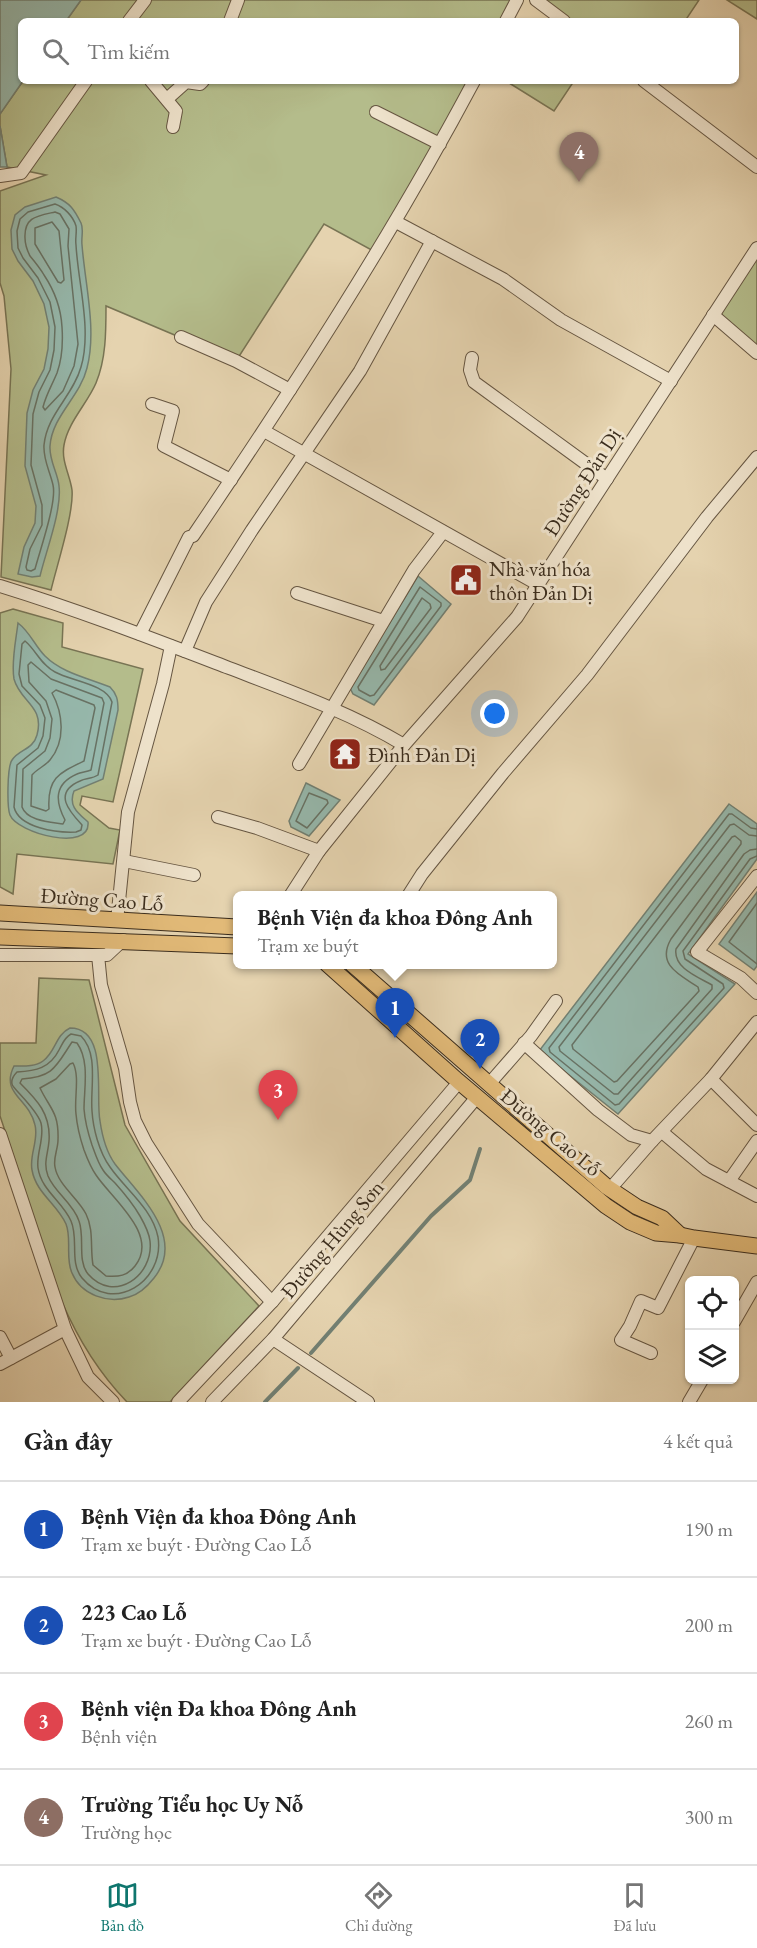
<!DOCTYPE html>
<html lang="vi">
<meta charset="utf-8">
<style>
:root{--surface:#fff;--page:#f2f2f2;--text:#222;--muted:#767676;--line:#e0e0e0;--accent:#0f766e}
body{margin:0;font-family:"EB Garamond",serif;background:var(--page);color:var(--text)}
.controls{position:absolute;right:18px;bottom:18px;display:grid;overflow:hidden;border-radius:9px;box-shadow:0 2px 4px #0004}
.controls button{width:54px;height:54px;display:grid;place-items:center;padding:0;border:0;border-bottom:2px solid var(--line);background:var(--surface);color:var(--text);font:30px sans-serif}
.you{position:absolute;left:495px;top:714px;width:21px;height:21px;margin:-15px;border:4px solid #fff;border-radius:50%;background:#1a73e8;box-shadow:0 0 0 9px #1a73e833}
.badge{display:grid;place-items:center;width:39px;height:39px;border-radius:50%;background:var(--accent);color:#fff;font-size:20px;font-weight:700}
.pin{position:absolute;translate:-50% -50px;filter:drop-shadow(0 2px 3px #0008)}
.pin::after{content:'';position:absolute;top:32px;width:21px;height:18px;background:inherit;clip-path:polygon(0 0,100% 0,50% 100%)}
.popup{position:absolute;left:233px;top:891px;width:324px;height:78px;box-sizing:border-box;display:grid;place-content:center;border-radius:9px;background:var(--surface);filter:drop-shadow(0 2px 4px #0005);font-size:20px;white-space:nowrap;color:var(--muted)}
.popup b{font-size:22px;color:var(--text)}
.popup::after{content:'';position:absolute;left:50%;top:100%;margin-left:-12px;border:12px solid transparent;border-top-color:var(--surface)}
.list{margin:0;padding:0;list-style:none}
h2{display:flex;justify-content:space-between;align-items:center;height:78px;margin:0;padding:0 24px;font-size:26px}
h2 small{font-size:20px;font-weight:400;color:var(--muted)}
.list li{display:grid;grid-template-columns:39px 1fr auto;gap:18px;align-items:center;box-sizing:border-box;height:96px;padding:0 24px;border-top:2px solid var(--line)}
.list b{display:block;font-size:22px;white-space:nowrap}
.list p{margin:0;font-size:20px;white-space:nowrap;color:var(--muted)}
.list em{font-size:20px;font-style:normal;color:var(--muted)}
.icon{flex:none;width:33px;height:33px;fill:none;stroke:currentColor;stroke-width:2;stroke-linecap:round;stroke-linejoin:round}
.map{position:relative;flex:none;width:757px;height:1402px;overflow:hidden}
.search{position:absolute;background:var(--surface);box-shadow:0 2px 4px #0004;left:18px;right:18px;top:18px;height:66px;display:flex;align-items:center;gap:15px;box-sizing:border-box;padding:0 21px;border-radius:9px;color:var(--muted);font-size:22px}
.sheet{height:462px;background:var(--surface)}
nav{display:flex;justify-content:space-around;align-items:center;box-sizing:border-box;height:84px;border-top:2px solid var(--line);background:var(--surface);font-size:16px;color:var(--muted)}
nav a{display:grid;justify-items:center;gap:3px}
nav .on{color:var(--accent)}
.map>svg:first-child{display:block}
.green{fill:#b4bc8b;stroke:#787454;stroke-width:1.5}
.water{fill:#96b8ac;stroke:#728073;stroke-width:1.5}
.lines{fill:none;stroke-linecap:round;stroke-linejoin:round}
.shore{stroke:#687264;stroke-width:1.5}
.stream{stroke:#728073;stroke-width:4}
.minor-casing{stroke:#665642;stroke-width:14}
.major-casing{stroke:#3b2d1d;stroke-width:17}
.minor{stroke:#eee2cb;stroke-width:12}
.major{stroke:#e2ba78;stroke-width:15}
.labels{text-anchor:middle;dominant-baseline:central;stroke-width:6;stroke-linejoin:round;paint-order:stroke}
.street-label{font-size:21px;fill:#3b2d1d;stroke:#eee2cb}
.poi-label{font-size:21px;fill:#3b2d1d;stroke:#eee2cb;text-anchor:start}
</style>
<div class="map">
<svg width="757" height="1402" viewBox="0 0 757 1402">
<rect width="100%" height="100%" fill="#e5d3af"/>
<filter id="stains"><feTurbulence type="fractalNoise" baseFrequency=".00333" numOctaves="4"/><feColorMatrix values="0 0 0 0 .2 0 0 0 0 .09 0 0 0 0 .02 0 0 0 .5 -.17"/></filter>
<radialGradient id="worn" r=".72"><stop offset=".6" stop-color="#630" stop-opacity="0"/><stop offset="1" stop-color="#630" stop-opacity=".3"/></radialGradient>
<g class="green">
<polygon points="81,0 517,0 506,21 66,21"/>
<polygon points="537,0 699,0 685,21 567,21"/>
<polygon points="727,0 757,0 757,19"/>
<path d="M 23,81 L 474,81 L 377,253 L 324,224 L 236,361 L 106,306 C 106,332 106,359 96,383 C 87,404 68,422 64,445 C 61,461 70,475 72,490 C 74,513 57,565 51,590 L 1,577 L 11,369 L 4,296 L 0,283 L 0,191 L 46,175 L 7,167 L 0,126 L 0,114 Z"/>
<polygon points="506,81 574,81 554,111"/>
<polygon points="757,248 757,353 713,315"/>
<polygon points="13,609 63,623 62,647 143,669 113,802 82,796 80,805 109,828 120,830 113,864 17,854 13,894 0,887 0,613"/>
<path d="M 39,978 L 89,980 L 125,1125 L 180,1221 L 259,1306 L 170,1402 L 127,1402 C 99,1373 78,1339 62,1302 L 0,1116 L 0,1043 L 36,1043 Z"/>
</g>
<g class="water">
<polygon points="0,0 81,0 66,21 21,21 21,81 23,81 0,114"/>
<polygon points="0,126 7,167 0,167"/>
<path d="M 56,197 C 70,203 74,209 81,223 C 84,229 81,238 82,245 C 85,284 97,330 87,368 C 80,397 52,416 50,446 C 49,461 58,473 59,486 C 62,510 46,551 40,576 L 32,577 L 18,574 L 24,547 L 35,523 L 36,506 L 25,466 L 27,413 L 33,390 L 44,369 L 48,349 L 49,327 L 44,304 L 33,281 L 18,261 L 12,249 L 11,230 L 15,215 L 25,207 Z"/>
<polygon points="418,576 451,604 374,705 353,694 350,688"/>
<path d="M 18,623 C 30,632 35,646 45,656 C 62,673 88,678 110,687 C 117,694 118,700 118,710 L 103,779 L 74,791 C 68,806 78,813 88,822 C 91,853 17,833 10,815 C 7,808 7,767 12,760 C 19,749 33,750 37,735 C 45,706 20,702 14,679 C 11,662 16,640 18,623 Z"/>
<polygon points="306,783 340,800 309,836 291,827 289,821"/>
<polygon points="729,804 757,824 757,859 688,954 735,984 618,1114 539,1051"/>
<polygon points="757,892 757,966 754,970 719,944"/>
<path d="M 70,1028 C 109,1028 95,1096 100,1121 C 102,1135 107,1153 115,1164 C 138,1194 187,1237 154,1278 C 147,1287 140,1294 129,1297 C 108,1304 81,1295 72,1273 C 65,1258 72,1239 66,1224 C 57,1204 36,1193 32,1170 C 29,1155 39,1140 35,1125 C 29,1098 0,1094 14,1066 C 23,1066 35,1067 43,1061 C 56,1052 55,1035 70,1028 Z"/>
</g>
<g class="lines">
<g class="shore">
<path d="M 55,204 C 64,207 73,216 76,226 C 77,232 75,239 76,245 C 78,283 92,330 81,367 C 73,396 47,414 44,445 C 43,460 50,471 53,485 C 57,502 40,550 35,569 L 31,571 L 27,570 L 26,567 L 30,549 L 42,525 L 42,505 L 31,465 L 33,414 L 39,392 L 50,370 L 54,350 L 55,327 L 50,302 L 38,278 L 23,258 L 18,248 L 17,231 L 20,219 L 28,212 Z"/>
<path d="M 55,212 L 60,214 L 69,229 L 68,246 L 78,344 L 74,366 L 63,391 L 45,410 L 43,407 C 46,395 52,385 57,373 C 62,359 63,342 62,327 C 61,309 54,290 44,275 C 40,268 35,262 30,256 C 27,250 25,245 25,238 C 24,217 37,216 55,212 Z"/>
<polygon points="52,222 59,231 64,280 61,283 58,282 35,244 35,228"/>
<polygon points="420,587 441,603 441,606 374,695 370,696 359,690 358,687"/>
<polygon points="422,598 430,604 431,608 385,669 381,670 380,666"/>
<path d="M 25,641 C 36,650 41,665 55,672 C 71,681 106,684 112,702 L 98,775 C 92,779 86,778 80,781 C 52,793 70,812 82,825 L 81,830 L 76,832 C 57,833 19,828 14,807 L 17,765 L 38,748 L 43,736 L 45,718 L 40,705 L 22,686 L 19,674 L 22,644 Z"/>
<path d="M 31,662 L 51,679 L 102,698 L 104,703 L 91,770 C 86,772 81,772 77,774 C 54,784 55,801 65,820 L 63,824 C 50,822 27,821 22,807 L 23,769 L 45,751 L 50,738 L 52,719 L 46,701 L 29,682 L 28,665 Z"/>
<path d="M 56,690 L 94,705 L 95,708 L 84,761 C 59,773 47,778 49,809 L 46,811 L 31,806 L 32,775 C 37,769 45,766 50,760 C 66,741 63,713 52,693 Z"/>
<polygon points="309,793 327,800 328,803 307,828 296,821"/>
<polyline points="757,829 751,828 732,814 729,814 549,1048 550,1052 615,1105 619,1104 724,988 723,984 685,959 683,951 750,859 757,856"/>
<path d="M 735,836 L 741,841 L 741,844 L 671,939 C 656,965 680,975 698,987 L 699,991 L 617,1081 L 614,1082 L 573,1049 L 572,1045 L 732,837 Z"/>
<path d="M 757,836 L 749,835 L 734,824 L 730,825 L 559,1047 L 560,1051 L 614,1094 L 618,1094 L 712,989 L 712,985 C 698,977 673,968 676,949 L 744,854 L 750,850 L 757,849"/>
<polyline points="757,903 729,942 757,964"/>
<path d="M 71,1034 L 81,1036 C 99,1054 90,1088 92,1111 C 93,1128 99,1152 110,1167 C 125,1189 152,1208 158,1237 C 165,1281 113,1315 82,1278 C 69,1262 79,1239 71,1221 C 63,1202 41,1190 38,1168 C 36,1153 45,1138 41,1123 C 36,1108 12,1088 12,1084 C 11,1079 14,1075 17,1072 C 36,1071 50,1068 59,1050 C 63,1043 64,1038 71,1034 Z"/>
<path d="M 72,1042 L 77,1043 C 90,1061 84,1089 84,1109 C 85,1122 88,1133 92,1145 C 95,1153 98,1163 103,1170 C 106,1175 111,1179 115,1183 C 124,1193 133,1204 140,1216 C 144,1223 149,1232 150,1241 C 154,1276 114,1304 88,1274 C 77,1261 85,1237 79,1221 C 73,1203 55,1193 48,1176 C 43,1163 48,1154 49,1141 C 51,1114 37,1100 20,1083 L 22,1079 C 54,1077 56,1066 72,1042 Z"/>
<path d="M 73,1063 C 80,1076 74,1099 76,1114 C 77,1126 80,1138 84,1150 C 87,1158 91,1168 96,1175 C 111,1198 160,1235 135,1266 C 127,1276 119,1277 106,1276 L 93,1265 C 90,1248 94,1230 86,1214 C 78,1198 58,1185 55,1167 C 53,1158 58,1149 58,1140 C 59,1112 50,1109 40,1088 L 56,1079 L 70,1064 Z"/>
</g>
<g class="stream">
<polyline points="311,1353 431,1216 470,1180 480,1149"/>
<polyline points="265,1402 298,1368"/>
</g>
<defs>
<g id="minor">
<polyline points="536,0 564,21"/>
<polyline points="129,21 145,0"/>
<polyline points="230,21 238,0"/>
<polyline points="506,21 517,0"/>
<polyline points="151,81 176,111 173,127"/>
<polyline points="644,81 757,167"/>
<polyline points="167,99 186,82 200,84 203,81"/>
<polyline points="376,112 440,144"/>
<polyline points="0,176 21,173 86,81"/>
<polyline points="396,222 503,279 561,320 671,381"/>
<polyline points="713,315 757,353"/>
<polyline points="181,337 236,361 290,390"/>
<polyline points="472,358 470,370 474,382 607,479"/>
<polyline points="152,404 173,411 164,446 231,480"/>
<polyline points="264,431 539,585"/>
<path d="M 0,586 C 78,610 153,639 229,668 C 289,691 349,712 404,745"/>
<polyline points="297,593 383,621"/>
<path d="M 140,634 L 189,537 L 193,536 C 293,388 390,239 474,81"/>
<polyline points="185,651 206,602 252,530 360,371 432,241"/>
<polyline points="299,764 414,570 443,532"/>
<polyline points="218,817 257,828 319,851"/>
<polyline points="124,861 194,875"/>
<polyline points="757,876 697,952 741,978 757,993"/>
<polyline points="290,896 319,851 404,745 517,617 757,248"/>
<polyline points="408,896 422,874 503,773 587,675 707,517 757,457"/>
<polyline points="117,921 128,812 163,684 171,646"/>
<polyline points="0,955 107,955 123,940"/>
<polyline points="98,955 101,985 125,1068 130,1102 135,1121 146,1143 198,1224 272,1302"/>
<polyline points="524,1043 598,1110 631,1135 652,1141 711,1079 757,1022"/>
<polyline points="711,1079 757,1125"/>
<polyline points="489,1084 531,1036 556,1001"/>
<polyline points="662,1132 706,1169 757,1196"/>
<polyline points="0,1134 65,1329 88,1377 113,1402"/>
<polyline points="729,1181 757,1141"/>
<polyline points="610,1189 652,1141"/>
<polyline points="734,1322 757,1282"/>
<polyline points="0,1337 11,1358"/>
<polyline points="273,1339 368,1402"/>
<polyline points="651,1353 621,1340 630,1326 641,1301 658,1308 694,1238"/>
<polyline points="0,1364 65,1329"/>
<polyline points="178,1402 272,1302 459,1082"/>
<polyline points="212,1402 273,1339 477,1097"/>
<polyline points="689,1402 702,1380"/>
</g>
<g id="major">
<polyline points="0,913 237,927"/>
<polyline points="0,937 237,946"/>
<polyline points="327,964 458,1081 606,1206 630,1222 656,1233 680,1235 694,1238 757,1246"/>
<polyline points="352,964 607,1187 637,1207 662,1218 680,1235"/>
</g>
</defs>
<use href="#minor" class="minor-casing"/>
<use href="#major" class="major-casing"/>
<use href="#minor" class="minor"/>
<use href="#major" class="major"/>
</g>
<defs>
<symbol id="civic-square" viewBox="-11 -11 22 22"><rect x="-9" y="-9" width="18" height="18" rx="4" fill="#8f2418" stroke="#eee2cb"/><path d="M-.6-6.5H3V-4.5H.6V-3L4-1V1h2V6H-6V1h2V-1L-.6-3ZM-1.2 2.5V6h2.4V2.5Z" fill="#fff"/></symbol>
<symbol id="temple-square" viewBox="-11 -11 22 22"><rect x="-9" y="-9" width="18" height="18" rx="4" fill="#8f2418" stroke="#eee2cb"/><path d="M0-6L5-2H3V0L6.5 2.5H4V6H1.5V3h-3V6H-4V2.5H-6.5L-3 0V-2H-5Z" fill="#fff"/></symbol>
</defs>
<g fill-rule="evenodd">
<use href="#civic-square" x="447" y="561" width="38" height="38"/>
<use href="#temple-square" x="326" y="735" width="38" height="38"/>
</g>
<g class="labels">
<g class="street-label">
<text transform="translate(582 482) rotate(-57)">Đường Đản Dị</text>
<text transform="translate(102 899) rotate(4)">Đường Cao Lỗ</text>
<text transform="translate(551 1132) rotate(40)">Đường Cao Lỗ</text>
<text transform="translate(332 1239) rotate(-50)">Đường Hùng Sơn</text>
</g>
<g class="poi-label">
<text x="489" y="568">Nhà văn hóa<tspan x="489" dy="24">thôn Đản Dị</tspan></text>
<text x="368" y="754">Đình Đản Dị</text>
</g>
</g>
<rect width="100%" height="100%" filter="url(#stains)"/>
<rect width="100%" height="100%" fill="url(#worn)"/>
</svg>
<div class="controls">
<button><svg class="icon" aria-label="locate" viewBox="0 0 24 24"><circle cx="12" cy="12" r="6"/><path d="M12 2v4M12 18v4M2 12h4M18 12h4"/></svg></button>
<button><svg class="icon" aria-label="layers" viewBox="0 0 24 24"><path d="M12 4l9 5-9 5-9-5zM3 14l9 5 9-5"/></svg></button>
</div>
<div class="you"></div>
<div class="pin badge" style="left:395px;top:1038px;background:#1a4fb4">1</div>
<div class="popup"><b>Bệnh Viện đa khoa Đông Anh</b>Trạm xe buýt</div>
<div class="pin badge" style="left:480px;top:1069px;background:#1a4fb4">2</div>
<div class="pin badge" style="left:278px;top:1120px;background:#e0444e">3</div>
<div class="pin badge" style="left:579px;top:182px;background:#8d6e63">4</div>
<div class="search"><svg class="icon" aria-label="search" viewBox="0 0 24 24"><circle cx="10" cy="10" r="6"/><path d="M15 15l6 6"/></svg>Tìm kiếm</div>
</div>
<section class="sheet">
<h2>Gần đây<small>4 kết quả</small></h2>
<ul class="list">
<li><span class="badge" style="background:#1a4fb4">1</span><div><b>Bệnh Viện đa khoa Đông Anh</b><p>Trạm xe buýt · Đường Cao Lỗ</p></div><em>190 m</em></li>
<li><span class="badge" style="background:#1a4fb4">2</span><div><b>223 Cao Lỗ</b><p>Trạm xe buýt · Đường Cao Lỗ</p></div><em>200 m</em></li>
<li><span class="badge" style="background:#e0444e">3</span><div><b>Bệnh viện Đa khoa Đông Anh</b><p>Bệnh viện</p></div><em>260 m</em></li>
<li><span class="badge" style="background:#8d6e63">4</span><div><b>Trường Tiểu học Uy Nỗ</b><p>Trường học</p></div><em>300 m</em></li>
</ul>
</section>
<nav>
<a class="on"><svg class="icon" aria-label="map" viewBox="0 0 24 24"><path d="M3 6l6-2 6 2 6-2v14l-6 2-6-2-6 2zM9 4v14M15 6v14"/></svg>Bản đồ</a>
<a><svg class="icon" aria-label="directions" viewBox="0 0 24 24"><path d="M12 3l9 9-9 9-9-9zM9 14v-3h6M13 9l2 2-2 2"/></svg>Chỉ đường</a>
<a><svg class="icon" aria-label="saved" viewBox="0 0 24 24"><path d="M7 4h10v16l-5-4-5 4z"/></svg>Đã lưu</a>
</nav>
